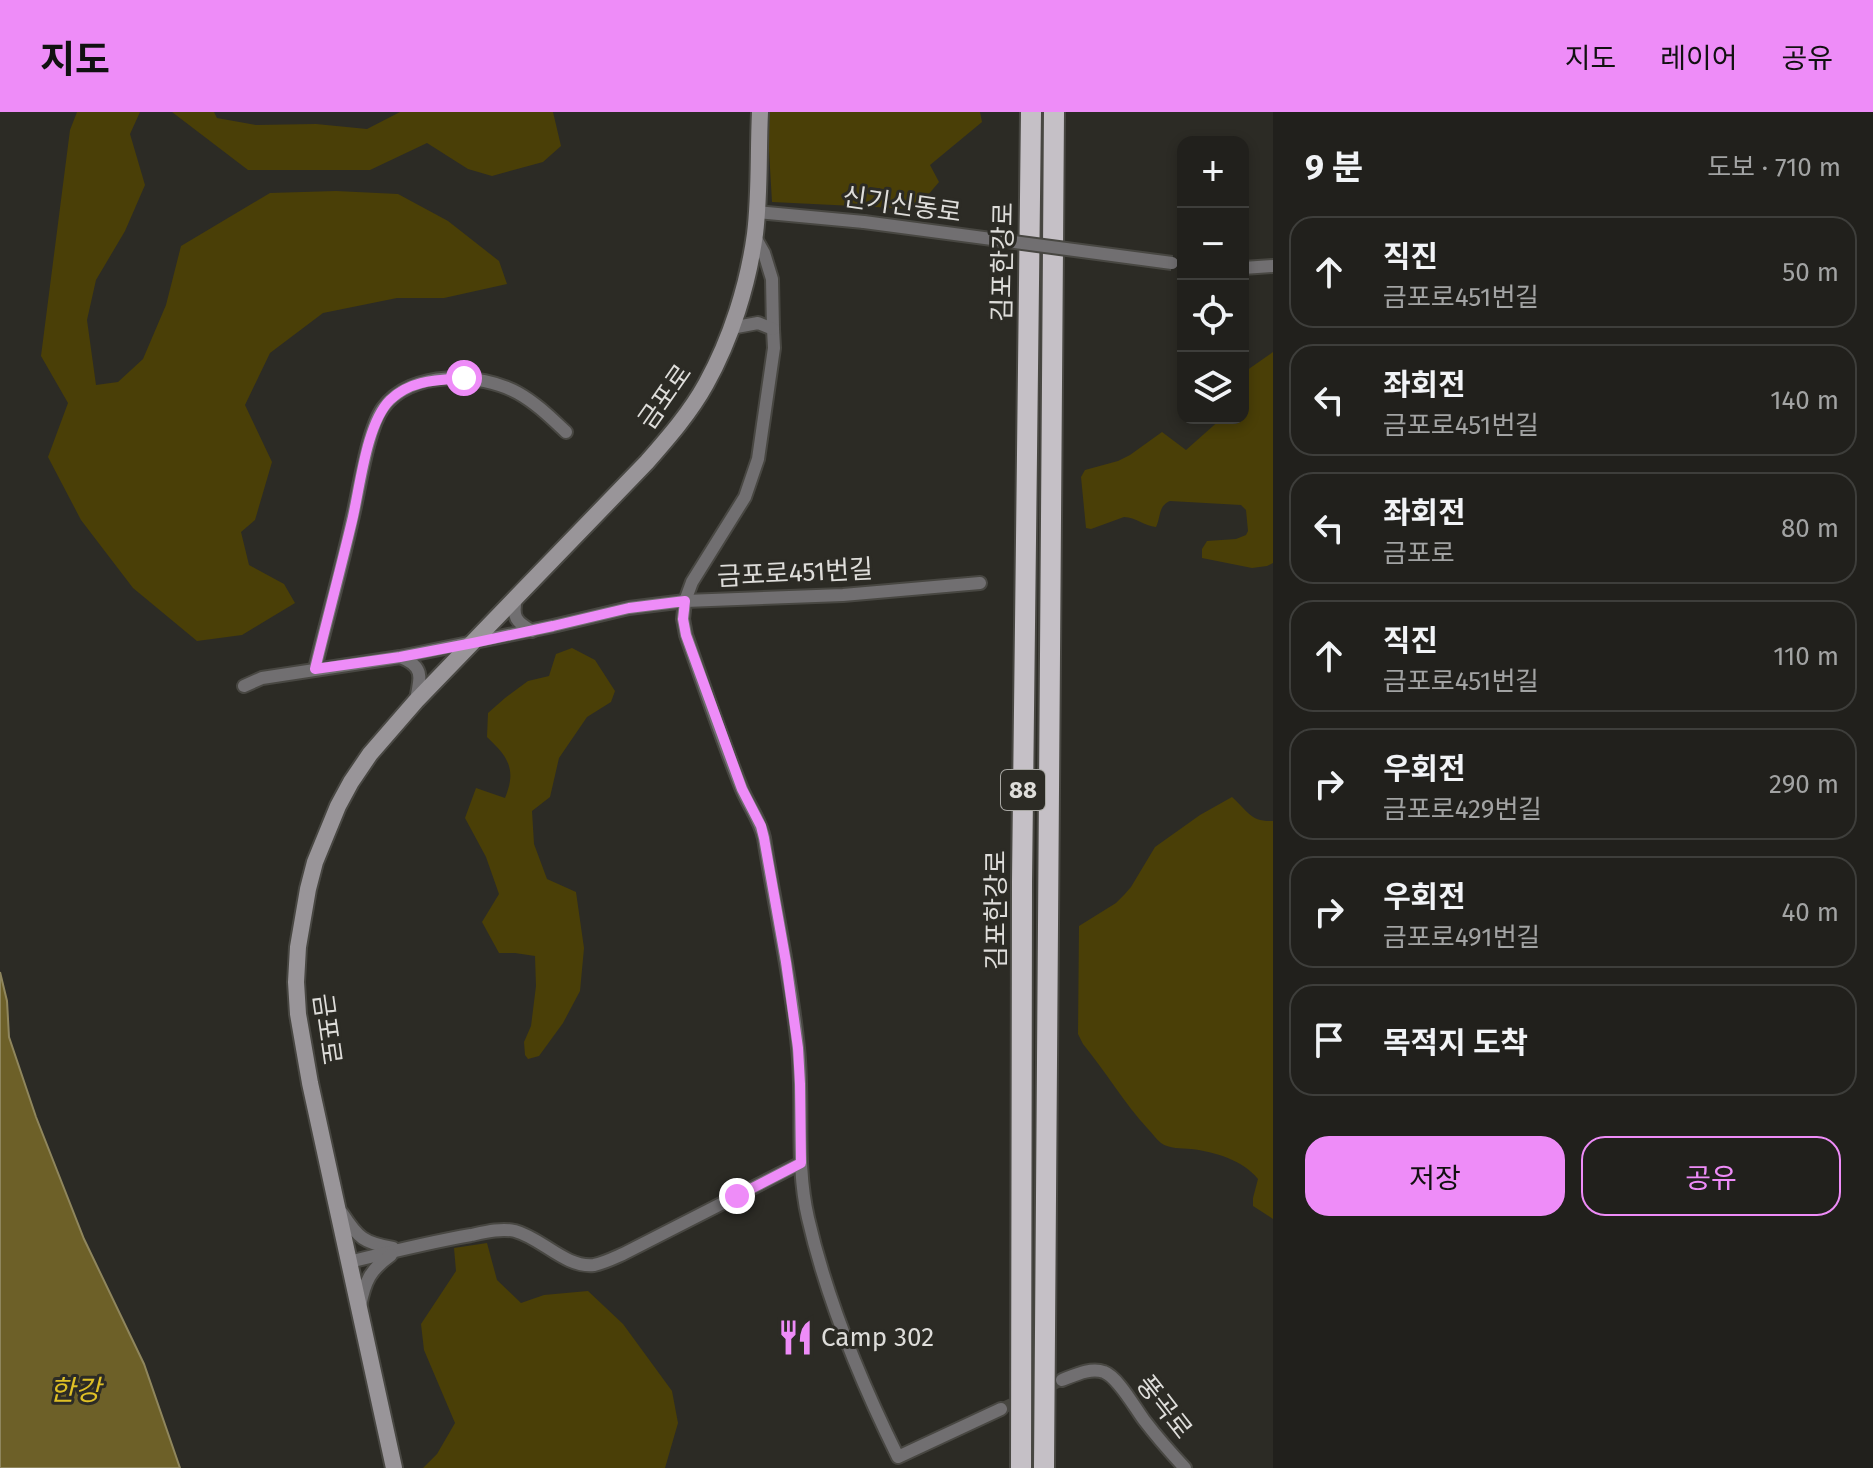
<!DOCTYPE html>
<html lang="ko">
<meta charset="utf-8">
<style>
:root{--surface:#21201c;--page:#292825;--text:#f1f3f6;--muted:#a2a3a3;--line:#3e3e3b;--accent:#ee8cf8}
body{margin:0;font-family:"Fira Sans","Noto Sans KR",sans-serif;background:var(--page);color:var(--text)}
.controls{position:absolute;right:24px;top:24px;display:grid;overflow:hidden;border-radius:16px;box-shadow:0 4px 12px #0003}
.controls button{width:72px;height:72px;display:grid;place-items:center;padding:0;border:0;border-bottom:2px solid var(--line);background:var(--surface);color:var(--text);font:40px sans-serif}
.stop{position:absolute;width:24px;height:24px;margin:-18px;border:6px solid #ee8cf8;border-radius:50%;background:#fff}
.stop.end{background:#ee8cf8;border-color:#fff;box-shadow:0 2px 8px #0008}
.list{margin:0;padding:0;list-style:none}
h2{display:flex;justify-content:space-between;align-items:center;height:104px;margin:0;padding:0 32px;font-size:34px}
h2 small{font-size:26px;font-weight:400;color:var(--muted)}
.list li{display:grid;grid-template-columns:52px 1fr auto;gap:24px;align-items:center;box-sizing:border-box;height:112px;margin:0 16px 16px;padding:0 16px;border:2px solid var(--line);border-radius:24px}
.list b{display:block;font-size:30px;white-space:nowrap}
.list p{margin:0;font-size:26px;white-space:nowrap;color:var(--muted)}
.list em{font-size:26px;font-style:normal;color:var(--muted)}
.actions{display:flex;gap:16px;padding:24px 32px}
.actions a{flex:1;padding:18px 0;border:2px solid var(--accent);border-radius:24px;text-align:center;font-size:28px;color:var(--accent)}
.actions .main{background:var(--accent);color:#111}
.icon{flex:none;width:44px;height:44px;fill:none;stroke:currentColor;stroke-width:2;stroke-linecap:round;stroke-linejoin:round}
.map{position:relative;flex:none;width:1273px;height:1356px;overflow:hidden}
header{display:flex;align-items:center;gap:48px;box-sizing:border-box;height:112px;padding:0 40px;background:var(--accent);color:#111}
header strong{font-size:38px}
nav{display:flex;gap:44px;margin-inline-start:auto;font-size:28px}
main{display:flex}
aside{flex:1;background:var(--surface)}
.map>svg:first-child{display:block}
.green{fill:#4a3f07}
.water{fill:#6d6028;stroke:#8f865d;stroke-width:2}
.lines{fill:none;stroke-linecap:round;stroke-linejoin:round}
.minor-tunnel{stroke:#474640;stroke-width:12;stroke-dasharray:12 6;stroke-linecap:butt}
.minor-casing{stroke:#484742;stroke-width:16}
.secondary-casing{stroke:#484742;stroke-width:20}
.trunk-casing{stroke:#484742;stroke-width:24}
.minor{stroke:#716f71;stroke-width:12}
.secondary{stroke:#999599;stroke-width:16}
.trunk{stroke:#c5c0c6;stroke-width:20}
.minor-bridge-casing{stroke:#484742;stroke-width:16;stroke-linecap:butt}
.minor-bridge{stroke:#716f71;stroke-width:12}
.route{stroke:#ee8cf8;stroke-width:10}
.labels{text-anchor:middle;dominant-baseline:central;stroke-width:6;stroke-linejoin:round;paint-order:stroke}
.shield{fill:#2c2b25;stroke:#a9a8a4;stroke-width:2}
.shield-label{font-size:24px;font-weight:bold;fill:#deddda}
.street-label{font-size:26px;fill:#deddda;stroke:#2c2b25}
.poi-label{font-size:26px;fill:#deddda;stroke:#2c2b25;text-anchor:start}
.water-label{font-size:28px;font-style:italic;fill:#dfc026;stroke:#2c2b25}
</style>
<header>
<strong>지도</strong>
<nav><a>지도</a><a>레이어</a><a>공유</a></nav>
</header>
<main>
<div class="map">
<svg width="1273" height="1356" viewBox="0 0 1273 1356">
<rect width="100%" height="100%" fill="#2c2b25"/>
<g class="green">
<polygon points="77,0 140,0 130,22 145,73 125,119 96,168 87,208 96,273 118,270 143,247 166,193 181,134 270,81 336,79 398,82 448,109 499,149 507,172 444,186 397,186 323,201 270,241 245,293 272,350 255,408 241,420 249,453 284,472 295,491 242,523 197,529 133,476 81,408 48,345 68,291 41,244 70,18"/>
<polygon points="172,0 214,0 217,6 256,13 316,12 367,17 400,0 553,0 561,34 543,50 492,64 468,57 427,31 370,58 248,58"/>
<polygon points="769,0 980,0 982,10 930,53 939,70 916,97 772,90 768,22"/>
<path d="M 1273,240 L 1273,451 L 1267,454 L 1252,456 L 1202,446 L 1202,437 L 1207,429 L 1236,427 L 1246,423 L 1248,419 L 1246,398 L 1241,393 L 1170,389 C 1158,394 1161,405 1156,415 C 1144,414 1136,405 1124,405 L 1091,417 L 1086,416 L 1081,365 L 1085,358 L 1118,349 L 1130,343 L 1162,320 L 1186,338 L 1222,306 L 1243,306 L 1243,261 Z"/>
<path d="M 572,536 L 595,548 L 615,579 L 611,590 L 587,605 L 559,646 L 550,685 L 532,699 L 534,732 L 547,767 L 576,780 L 584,836 L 580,879 L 563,911 L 539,944 L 528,947 L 525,943 L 524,930 L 531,914 L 536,874 L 535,844 L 515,841 L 499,841 L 482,810 L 499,782 L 486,745 L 465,706 L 476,676 L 505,686 C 517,657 508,645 487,625 L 488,601 L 505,586 L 528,569 L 549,564 L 556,542 Z"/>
<path d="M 1232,685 C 1248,699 1250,710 1273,709 L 1273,1107 L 1253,1094 L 1253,1086 L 1258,1067 C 1243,1048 1215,1040 1191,1037 C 1182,1036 1169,1037 1161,1031 C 1156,1027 1152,1021 1148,1017 C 1124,991 1106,960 1083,932 L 1078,922 L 1079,814 L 1116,791 L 1124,783 L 1131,775 L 1155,735 L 1200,703 Z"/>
<polygon points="487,1131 497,1168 521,1191 544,1183 588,1179 623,1212 672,1279 678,1311 665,1356 423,1356 437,1342 455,1311 424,1238 421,1212 456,1159 454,1136"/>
</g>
<polygon class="water" points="0,860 7,889 9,925 36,1005 84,1127 144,1252 180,1356 0,1356"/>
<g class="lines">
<polyline class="minor-tunnel" points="1001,1297 1062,1268"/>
<defs>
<g id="minor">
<polyline points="757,100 864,110"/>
<path d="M 755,125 L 764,141 L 772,167 L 773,217 L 774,236 L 758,347 L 745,385 L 692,470 L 685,489 L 683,507 L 686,523 C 704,574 721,625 741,675 C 748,693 760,707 764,726 C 775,796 791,865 798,936 C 804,993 795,1050 808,1106 C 827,1189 860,1268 898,1345 L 1001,1297"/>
<polyline points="1243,156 1273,154"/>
<polyline points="731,216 758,211 773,217"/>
<path d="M 516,487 C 512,505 516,510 532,519"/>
<path d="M 400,545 C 424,554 421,565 416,587"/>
<path d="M 315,557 C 327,507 341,458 352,408 C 359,380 367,318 383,296 C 411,258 480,260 518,281 C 536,291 551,306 566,320"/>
<polyline points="244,574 262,566 400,545 553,514 629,496 685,489 843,483 980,471"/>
<path d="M 342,1101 C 358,1126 364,1131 393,1136"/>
<path d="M 349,1150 C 390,1140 430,1130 471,1123 C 485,1120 501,1116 515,1119 C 542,1126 565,1156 594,1153 C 604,1151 614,1146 623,1142 L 801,1051"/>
<path d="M 360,1194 C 365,1169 370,1158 391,1143"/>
<path d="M 1062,1268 C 1075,1263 1091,1255 1104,1260 C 1118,1265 1135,1296 1144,1308 C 1157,1325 1171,1341 1185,1356"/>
</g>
<path id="secondary" d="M 394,1356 L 310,971 L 298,902 L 296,870 L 298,835 L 308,777 L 315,750 L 338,694 L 351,670 L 370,642 L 416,589 L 647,350 C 668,326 690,301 706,272 C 731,227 748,173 755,122 C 760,82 758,41 760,0"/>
<g id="trunk">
<polyline points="1021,1356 1022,770 1031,0"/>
<polyline points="1044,1356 1054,0"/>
</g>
</defs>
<use href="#minor" class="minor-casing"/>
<use href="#secondary" class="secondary-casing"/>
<use href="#trunk" class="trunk-casing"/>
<use href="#minor" class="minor"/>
<use href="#secondary" class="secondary"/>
<use href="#trunk" class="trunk"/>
<defs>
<polyline id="minor-bridge" points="864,110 1172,151"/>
</defs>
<use href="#minor-bridge" class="minor-bridge-casing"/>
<use href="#minor-bridge" class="minor-bridge"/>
</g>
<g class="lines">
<path class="route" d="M 464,266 C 437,268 410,268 390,288 C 366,312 360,376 352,409 C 340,459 327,508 315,557 L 400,545 L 473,531 L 553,514 L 629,496 L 685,489 L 683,507 L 686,523 L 742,677 L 761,714 L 764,726 L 786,850 L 798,936 L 800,972 L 801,1051 L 737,1084"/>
</g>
<defs>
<symbol id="restaurant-bare" viewBox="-9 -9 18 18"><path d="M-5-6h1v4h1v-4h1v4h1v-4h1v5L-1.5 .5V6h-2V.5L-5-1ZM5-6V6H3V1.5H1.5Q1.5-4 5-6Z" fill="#ee8cf8" stroke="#2c2b25" stroke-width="2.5" paint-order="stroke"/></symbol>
</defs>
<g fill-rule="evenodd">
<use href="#restaurant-bare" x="770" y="1200" width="51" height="51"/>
</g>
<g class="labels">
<rect class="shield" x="1001" y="658" width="44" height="40" rx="6"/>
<g class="shield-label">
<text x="1023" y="678">88</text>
</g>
<g class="street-label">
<text transform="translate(902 93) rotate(8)">신기신동로</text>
<text transform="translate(1003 150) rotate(-89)">김포한강로</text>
<text transform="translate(665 285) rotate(-55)">금포로</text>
<text transform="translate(795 461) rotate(-3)">금포로451번길</text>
<text transform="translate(996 798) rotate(-90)">김포한강로</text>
<text transform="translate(327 917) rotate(82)">금포로</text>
<text transform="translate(1164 1295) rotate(52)">풍곡로</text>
</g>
<g class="poi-label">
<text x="821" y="1225">Camp 302</text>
</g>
<g class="water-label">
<text x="75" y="1278">한강</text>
</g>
</g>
</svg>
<div class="controls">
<button>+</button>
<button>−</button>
<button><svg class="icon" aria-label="locate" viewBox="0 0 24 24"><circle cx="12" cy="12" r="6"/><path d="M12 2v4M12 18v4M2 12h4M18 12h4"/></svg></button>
<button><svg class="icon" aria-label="layers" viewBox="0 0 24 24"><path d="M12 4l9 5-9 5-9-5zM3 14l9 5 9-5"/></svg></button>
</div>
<div class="stop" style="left:464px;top:266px"></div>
<div class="stop end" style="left:737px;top:1084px"></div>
</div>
<aside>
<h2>9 분<small>도보 · 710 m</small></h2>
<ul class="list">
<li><svg class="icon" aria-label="ahead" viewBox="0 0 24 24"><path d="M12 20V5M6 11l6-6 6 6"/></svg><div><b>직진</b><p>금포로451번길</p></div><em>50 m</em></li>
<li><svg class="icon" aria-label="left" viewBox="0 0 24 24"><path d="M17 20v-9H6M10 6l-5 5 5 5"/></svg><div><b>좌회전</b><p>금포로451번길</p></div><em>140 m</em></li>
<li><svg class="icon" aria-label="left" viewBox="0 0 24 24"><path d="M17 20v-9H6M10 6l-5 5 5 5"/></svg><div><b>좌회전</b><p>금포로</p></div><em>80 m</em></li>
<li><svg class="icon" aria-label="ahead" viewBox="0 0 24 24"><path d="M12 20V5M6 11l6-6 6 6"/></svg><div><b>직진</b><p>금포로451번길</p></div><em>110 m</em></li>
<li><svg class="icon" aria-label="right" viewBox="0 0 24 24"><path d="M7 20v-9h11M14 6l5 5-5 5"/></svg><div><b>우회전</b><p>금포로429번길</p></div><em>290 m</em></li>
<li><svg class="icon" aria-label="right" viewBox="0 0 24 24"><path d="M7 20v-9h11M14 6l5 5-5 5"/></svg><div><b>우회전</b><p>금포로491번길</p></div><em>40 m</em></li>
<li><svg class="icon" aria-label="arrive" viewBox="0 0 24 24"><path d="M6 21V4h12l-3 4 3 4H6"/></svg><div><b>목적지 도착</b></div></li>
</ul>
<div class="actions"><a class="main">저장</a><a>공유</a></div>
</aside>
</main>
